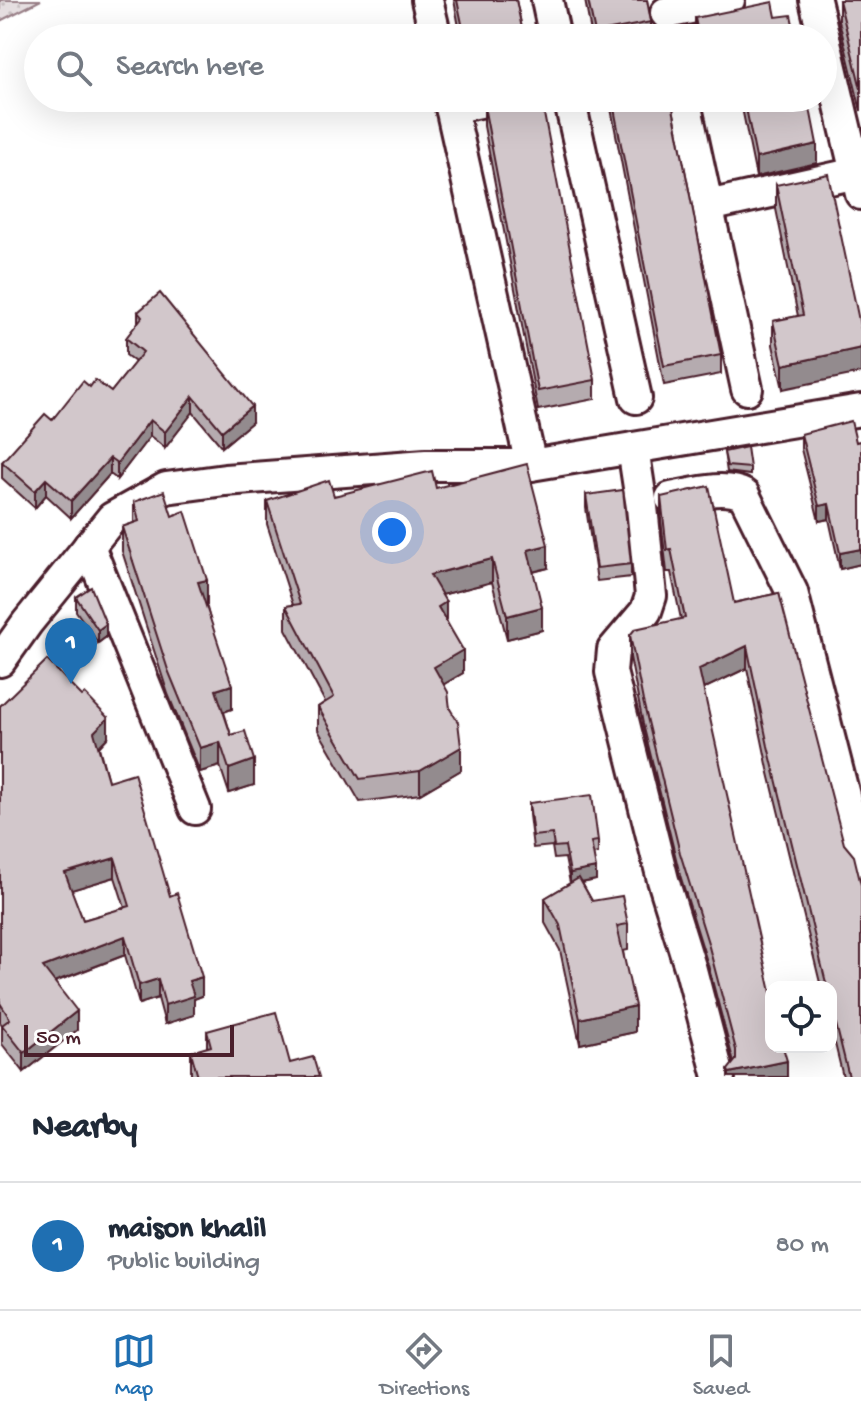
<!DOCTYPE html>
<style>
:root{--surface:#fff;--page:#f2f2f3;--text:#1f2937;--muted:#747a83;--line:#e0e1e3;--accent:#1f6fb2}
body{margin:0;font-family:"Gochi Hand",sans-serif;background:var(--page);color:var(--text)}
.controls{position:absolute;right:24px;bottom:24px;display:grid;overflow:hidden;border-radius:16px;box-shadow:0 8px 32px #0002}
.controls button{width:72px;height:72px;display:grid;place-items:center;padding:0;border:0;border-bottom:2px solid var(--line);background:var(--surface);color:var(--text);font:40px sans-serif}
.scale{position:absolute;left:24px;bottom:20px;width:210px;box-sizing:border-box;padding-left:8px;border:4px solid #4a1f2b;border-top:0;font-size:22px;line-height:28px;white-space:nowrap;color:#4a1f2b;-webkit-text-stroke:6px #fff;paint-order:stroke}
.you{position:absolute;left:392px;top:532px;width:28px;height:28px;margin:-20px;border:6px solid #fff;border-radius:50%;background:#1a73e8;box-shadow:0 0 0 12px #1a73e833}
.badge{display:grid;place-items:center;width:52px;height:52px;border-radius:50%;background:var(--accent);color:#fff;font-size:26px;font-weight:700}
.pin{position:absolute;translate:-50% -66px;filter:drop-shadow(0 2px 4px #0008)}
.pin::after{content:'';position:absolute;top:42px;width:28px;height:24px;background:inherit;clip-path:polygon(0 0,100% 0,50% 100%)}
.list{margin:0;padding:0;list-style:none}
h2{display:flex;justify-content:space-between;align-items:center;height:104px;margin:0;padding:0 32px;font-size:34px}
h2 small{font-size:26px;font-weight:400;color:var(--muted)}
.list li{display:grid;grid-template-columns:52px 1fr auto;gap:24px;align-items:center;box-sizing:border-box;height:128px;padding:0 32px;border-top:2px solid var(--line)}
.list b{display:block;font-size:30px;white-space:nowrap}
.list p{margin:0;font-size:26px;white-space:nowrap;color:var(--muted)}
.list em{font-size:26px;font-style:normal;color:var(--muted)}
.icon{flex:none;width:44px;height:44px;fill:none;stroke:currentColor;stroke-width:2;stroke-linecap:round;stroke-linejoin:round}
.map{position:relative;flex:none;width:861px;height:1077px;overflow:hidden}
.search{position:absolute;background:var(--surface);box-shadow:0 8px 32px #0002;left:24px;right:24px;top:24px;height:88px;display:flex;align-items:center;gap:20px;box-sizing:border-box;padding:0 28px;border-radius:44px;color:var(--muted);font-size:30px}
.sheet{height:232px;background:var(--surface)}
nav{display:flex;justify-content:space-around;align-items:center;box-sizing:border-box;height:112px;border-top:2px solid var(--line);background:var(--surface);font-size:22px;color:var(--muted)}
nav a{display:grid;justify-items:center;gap:4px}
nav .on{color:var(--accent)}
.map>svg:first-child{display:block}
.grass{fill:url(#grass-dots);stroke:#987e86;stroke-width:2}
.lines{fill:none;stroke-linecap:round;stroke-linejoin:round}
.street-casing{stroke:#4a1f2b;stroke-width:36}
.street{stroke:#fff;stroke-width:30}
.wall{fill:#b5abaf;stroke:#4a1f2b;stroke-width:2;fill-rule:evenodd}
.shaded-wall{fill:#938b8e;stroke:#4a1f2b;stroke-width:2}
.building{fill:#d2c7cb;stroke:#4a1f2b;stroke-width:2;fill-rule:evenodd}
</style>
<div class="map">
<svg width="861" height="1077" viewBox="0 0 861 1077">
<defs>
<pattern id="grass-dots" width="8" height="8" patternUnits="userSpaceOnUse" patternTransform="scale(2)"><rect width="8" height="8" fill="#e5dee0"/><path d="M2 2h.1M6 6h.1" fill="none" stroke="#c6bec0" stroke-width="1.8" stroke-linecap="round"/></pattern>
</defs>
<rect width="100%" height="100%" fill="#fff"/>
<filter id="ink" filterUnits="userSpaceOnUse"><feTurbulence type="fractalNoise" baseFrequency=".0125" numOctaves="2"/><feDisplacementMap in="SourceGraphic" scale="16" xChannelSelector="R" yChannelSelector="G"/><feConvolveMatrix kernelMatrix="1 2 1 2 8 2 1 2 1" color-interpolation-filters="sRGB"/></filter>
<g filter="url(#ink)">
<polygon class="grass" points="0,0 41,0 0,21"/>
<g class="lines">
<defs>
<g id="street">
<polyline points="427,0 436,38"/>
<polyline points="547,0 555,38"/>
<polyline points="815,0 861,194"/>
<polyline points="666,13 729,0"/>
<polyline points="449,98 531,465"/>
<polyline points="569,98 636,398"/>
<polyline points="684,98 747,389"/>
<polyline points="451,108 499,98"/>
<polyline points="708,206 861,172"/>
<polyline points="633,448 642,507 651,596 646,611 613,650 611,672 663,880 691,970 719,1077"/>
<path d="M 671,498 C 693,494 724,484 744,495 L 792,592 L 861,862"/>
<polyline points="89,546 195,809"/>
<polyline points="0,661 27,623 112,518 166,488 225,480 426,465 531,465 861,410"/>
</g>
</defs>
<use href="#street" class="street-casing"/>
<use href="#street" class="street"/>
</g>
<g class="wall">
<polygon points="454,0 516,0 524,38 461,38"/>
<polygon points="585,0 647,0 651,22 651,38 592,38"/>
<polygon points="839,0 861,0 861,111 839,21"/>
<polygon points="776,17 796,38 695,38 695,18"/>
<polygon points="609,98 671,98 721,355 721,374 664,385"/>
<polygon points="740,98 808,98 817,163 756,177"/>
<polygon points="484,106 595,380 595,399 538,410 484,126"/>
<polygon points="776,185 861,330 783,389 773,345 773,321 798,316 776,209"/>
<polygon points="138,312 252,422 222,447 193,412 165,448 150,436 117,479 110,474 71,518 46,495 35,508 2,478 2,462 90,387 111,392 135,362 126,355 126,338 138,323"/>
<polygon points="801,434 856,442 861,441 861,564 840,569 829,519 819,521 801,449"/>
<polygon points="724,452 750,468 750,475 727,472"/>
<polygon points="436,488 548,568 533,572 542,630 507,639 492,582 441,595 446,619 463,673 444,684 450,709 461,770 420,794 360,802 318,730 318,707 325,702 286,629 286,606 293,605 267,524 267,501"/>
<polygon points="586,495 631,564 631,577 597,581 586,508"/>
<polygon points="661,497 734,603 779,593 861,1077 843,1077 831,1027 831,987 821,987 768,769 747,668 703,689 787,1077 728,1077 728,1070 734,1063 708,965 680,875 643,724 630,657 630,635 681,619 671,572 667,572 661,520"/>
<polygon points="134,502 172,516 207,604 206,604 232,709 224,712 231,735 254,785 229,793 220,766 200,772 168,694 122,551 122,527 134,523"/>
<polygon points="76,597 106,637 98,643 76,611"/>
<path d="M 0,706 L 108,737 L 99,747 L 108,781 L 170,896 L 202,996 L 194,999 L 194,1015 L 165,1024 L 158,998 L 139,1004 L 125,955 L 55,982 L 77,1030 L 24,1072 L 2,1044 L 2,1026 L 0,1022 ZM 115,877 L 125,908 L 83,920 L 71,890 Z"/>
<polygon points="529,803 598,841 598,853 593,854 596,880 582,883 592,901 628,924 628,950 623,951 635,1032 580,1044 560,950 545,923 545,898 570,883 565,858 554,859 552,846 533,848 529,815"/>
<polygon points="207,1031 290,1063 319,1077 191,1077 191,1052 207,1048"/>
</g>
<g class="shaded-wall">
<polygon points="817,144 817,163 756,177 756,158"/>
<polygon points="861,348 861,373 783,389 783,365"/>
<polygon points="193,396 193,412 165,448 165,432"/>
<polygon points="252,406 252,422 222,447 222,431"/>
<polygon points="150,420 150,436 117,479 117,463"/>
<polygon points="110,458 110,474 71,518 71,501"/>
<polygon points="46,479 46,495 35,508 35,491"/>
<polygon points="829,504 829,519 819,521 819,506"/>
<polygon points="548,545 548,568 528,573 528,550"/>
<polygon points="861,549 861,564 840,569 840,553"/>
<polygon points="492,559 492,582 430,598 430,575"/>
<polygon points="207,580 207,604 198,606 198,582"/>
<polygon points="446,602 446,625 438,607"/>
<polygon points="542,607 542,630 507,639 507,616"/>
<polygon points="106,624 106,637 98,643 98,630"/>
<polygon points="747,646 747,668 699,691 699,669"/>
<polygon points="463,650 463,673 434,690 434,667"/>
<polygon points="232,685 232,709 216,714 216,690"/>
<polygon points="108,718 108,737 94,751 94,732"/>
<polygon points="220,742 220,766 200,772 200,748"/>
<polygon points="461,747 461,770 420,794 420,771"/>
<polygon points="254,760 254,785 229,793 229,769"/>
<polygon points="115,858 115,877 65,892 65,873"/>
<polygon points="596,868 596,880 570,885 570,873"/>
<polygon points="125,936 125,955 43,986 43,967"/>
<polygon points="202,977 202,996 194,999 194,1015 165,1024 165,1005 189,981"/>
<polygon points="158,979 158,998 139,1004 139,985"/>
<polygon points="635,1006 635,1032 580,1044 580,1019"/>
<polygon points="77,1011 77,1030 24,1072 24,1053"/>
<polygon points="787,1061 787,1077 729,1077 729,1073"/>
</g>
<g class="building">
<polygon points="457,0 516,0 524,38 465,38"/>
<polygon points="588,0 647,0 651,22 595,33"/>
<polygon points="839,0 861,0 861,89"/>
<polygon points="773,2 776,17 791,15 796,38 699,38 695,18"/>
<polygon points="527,98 541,98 595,380 538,391 484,106"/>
<polygon points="612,98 671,98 721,355 664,366"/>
<polygon points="744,98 808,98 817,144 756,158"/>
<polygon points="828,174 861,330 861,348 783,365 773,321 803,315 776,185"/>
<polygon points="160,293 252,406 222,431 193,396 165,432 150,420 117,463 110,458 71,501 46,479 35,491 2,462 45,414 52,420 83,381 90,387 95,380 111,392 143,352 126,338 142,317 138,312"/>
<polygon points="851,421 856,442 861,441 861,549 840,553 829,504 819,506 801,434"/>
<polygon points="747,447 750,468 727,466 724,452"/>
<polygon points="527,464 548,545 528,550 542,607 507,616 492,559 430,575 446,602 438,607 463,650 434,667 448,692 450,709 458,722 461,747 420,771 360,779 318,707 334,697 286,606 300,604 267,501 329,480 334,496 432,471 436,488"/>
<polygon points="709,486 734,603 779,593 844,844 854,856 861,885 861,1077 849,1077 831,1004 831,987 827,987 768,746 747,646 699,669 771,992 771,1047 783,1047 787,1061 729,1073 728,1070 736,1060 736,1050 708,943 680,853 643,701 630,635 635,629 685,618 671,549 667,550 661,497"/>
<polygon points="623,490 631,564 597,568 586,495"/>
<polygon points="164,491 172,516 185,511 207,580 198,582 232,685 216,690 231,735 245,731 254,760 229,769 220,742 200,748 168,670 122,527 139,521 134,502"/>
<polygon points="91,587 106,624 98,630 76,597"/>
<path d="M 47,660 L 82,696 L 85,694 L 108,718 L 94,732 L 108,781 L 134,773 L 170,896 L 177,893 L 202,977 L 189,981 L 194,996 L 165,1005 L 158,979 L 139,985 L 125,936 L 43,967 L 77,1011 L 24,1053 L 2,1025 L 10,1019 L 0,1003 L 0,706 ZM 115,858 L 130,906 L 83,920 L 65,873 Z"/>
<polygon points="592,795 598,841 591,842 596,868 570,873 565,846 554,847 552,834 533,836 529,803"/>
<polygon points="579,878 592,901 622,896 628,924 617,926 635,1006 580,1019 560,925 545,898"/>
<polygon points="276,1012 290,1063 313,1057 319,1077 198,1077 191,1052 211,1046 207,1031"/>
</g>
</g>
</svg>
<div class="controls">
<button><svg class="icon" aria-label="locate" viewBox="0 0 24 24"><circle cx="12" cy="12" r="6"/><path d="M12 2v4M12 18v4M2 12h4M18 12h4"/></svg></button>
</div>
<div class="scale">50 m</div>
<div class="you"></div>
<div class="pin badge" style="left:71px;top:684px">1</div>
<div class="search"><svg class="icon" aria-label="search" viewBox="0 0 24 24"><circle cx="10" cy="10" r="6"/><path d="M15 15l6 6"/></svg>Search here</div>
</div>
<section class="sheet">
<h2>Nearby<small></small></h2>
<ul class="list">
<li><span class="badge">1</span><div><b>maison khalil</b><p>Public building</p></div><em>80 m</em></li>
</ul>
</section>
<nav>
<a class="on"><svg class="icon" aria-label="map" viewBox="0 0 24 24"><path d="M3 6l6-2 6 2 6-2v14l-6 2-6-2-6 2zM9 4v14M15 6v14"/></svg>Map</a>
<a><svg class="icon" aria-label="directions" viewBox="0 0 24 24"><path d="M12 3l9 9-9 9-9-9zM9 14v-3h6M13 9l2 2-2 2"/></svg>Directions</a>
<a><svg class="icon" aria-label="saved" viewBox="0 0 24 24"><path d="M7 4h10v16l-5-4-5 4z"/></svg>Saved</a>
</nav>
